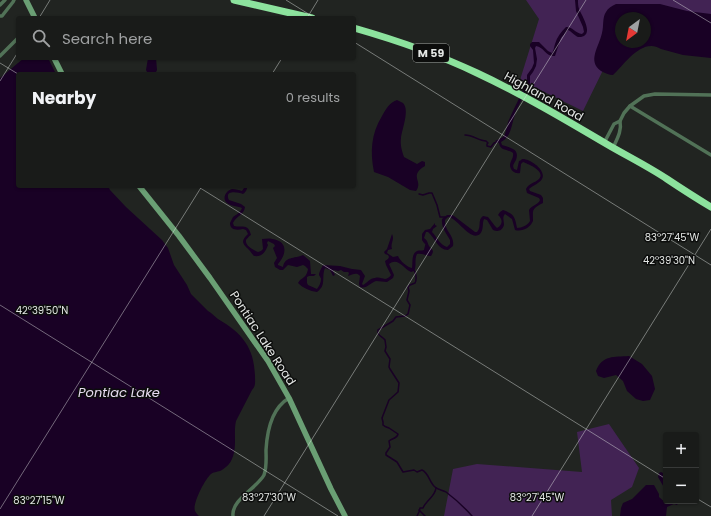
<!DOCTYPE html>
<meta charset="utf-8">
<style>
:root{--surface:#191b19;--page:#222422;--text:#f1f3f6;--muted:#9fa1a2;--line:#373938}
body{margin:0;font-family:Poppins,sans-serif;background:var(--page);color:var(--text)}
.controls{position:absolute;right:12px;bottom:12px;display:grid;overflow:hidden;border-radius:4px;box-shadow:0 1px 3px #0004}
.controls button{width:36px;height:36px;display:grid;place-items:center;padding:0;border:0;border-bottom:1px solid var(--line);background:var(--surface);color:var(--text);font:20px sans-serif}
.compass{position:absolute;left:615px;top:12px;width:36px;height:36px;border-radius:50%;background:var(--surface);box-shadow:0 1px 3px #0004;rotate:212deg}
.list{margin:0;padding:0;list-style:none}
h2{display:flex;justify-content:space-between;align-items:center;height:52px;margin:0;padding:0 16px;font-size:17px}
h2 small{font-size:13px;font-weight:400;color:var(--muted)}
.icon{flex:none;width:22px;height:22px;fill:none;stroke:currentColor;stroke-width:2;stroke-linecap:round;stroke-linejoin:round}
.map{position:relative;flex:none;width:711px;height:516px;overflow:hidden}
.search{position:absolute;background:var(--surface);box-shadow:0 1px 3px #0004;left:16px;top:16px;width:340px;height:44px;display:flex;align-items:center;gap:10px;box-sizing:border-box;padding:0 14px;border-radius:4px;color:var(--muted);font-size:15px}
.panel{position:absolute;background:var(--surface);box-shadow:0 1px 3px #0004;left:16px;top:72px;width:340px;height:116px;border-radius:4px}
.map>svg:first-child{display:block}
.green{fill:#422354}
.water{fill:#190125;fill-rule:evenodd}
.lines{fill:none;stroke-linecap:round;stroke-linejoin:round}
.stream{stroke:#190125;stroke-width:1.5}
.street{stroke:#517257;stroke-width:3.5}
.secondary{stroke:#6a9f74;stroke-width:5.5}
.highway{stroke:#8ce29d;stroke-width:7}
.ticks{fill:none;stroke:#e3e6e4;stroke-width:1;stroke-opacity:0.45}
.labels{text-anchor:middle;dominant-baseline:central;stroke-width:3;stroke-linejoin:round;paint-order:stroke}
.shield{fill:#0c0d0c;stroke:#a2a5a3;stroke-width:1}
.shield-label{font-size:11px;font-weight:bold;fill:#e3e6e4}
.street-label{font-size:12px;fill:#e3e6e4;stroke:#0c0d0c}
.water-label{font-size:13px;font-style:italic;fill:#e7dbf0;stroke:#0c0d0c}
.ticks-label{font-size:10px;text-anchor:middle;fill:#e3e6e4;stroke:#0c0d0c;stroke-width:3;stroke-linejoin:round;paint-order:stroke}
</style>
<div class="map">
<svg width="711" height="516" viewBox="0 0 711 516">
<rect width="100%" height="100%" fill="#212421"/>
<g class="green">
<polygon points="526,0 711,0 711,22 626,12 621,18 605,66 583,111 520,80 539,19"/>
<polygon points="609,424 639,468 632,487 611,500 612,516 444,516 453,469 477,464 582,472 577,432"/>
</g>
<g class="water">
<path d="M 575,0 L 578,0 C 578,3 578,6 579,9 C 582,16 592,31 584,36 C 582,37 580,37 578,37 C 574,35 571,31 568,30 L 561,38 L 555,56 C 546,57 544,47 536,46 L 535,48 L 537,59 L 536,66 L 533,72 L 530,76 L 530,83 L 515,113 L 515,115 C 511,125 512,136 501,142 L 502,145 C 510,148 520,148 516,160 C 514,164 512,165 514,169 L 517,170 L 519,161 C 520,161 521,160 522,159 C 529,158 547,170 542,179 C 539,184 533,185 529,189 L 530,191 L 541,195 L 543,198 L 543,203 C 531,209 533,210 533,221 C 530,228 522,232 515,230 L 512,219 L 505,214 C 502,217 504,221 504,225 C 502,231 498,232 493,230 L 487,220 L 484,219 C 482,223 484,230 480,234 C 470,242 458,218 448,217 L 445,220 C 444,231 455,235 453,246 L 448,250 C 438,250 435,238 428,232 L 426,232 L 424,238 C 428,241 427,242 429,246 C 432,250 435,250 431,256 C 426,256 422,253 417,254 C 414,260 417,266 414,271 L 411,272 C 403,268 398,257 389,264 L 394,275 L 393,278 L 387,282 L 376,281 C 370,283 367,289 360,287 L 359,284 L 360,276 C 357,272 353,274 348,276 L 349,273 L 348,272 L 344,272 L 341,270 L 338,271 L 334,270 L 333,271 L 335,275 L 333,276 L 330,270 L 325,268 C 321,278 327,285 317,292 C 310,291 303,288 298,283 L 300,280 C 305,277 307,275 308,269 L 305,266 L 303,265 L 297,267 L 288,265 L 283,270 L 280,270 L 275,267 L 274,263 L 277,258 L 273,248 L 275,246 L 274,244 L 268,241 L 267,243 L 268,245 C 265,253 262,257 254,256 C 252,254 251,252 250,251 C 244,245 239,242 248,234 L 246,230 L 243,229 C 238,230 230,231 230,223 C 231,221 232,219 233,217 C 237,214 240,213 242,208 C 237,206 229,206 226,202 C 222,197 227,190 232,189 C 236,189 239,190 242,191 L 244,188 L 240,186 L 247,186 C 248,189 245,193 243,194 C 237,192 224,190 229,200 L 241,204 L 245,207 C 244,215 236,216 233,223 L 234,226 C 242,228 248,223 251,235 C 250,235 246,240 246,240 C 245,246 254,250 258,252 L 261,251 L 263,249 L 262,239 C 265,239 269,238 272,239 C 288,241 287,254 278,264 L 278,265 L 283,267 C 285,256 294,259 303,255 L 310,261 L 311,274 L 316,274 L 314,276 L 309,276 L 307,277 L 307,283 L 308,285 L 317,289 C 319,286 321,283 321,279 C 321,278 320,277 319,275 C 319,272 322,267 323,265 L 340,266 L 352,269 L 361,270 L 365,276 L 362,284 L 363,285 C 367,283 370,278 375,278 C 382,276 385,283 391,275 L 386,265 L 385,261 L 388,259 L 389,257 L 388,255 L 385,254 L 384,252 L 387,249 L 392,234 C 395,240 390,243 392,249 L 388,250 L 387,253 L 393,257 L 398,256 C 400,261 407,267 412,268 C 413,263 411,254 417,251 C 419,250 422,251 424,250 C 426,241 426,247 422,240 L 422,234 L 425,230 L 430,229 L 435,223 L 435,225 L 437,226 L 433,229 L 432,232 C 437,237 440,245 447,247 L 450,244 L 450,240 C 446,233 441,227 442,219 L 447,215 L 452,215 L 454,216 L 475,232 L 477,232 C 482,227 477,220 483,216 L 488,217 L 495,226 L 497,228 C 503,225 503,219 498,215 L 500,212 L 503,210 C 514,214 515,217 517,228 C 522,228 528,225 530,221 L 529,210 C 532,205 538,205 540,200 L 539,198 L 527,193 L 526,189 C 529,183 535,183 539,179 C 546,171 528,164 523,162 L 521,164 L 520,173 C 515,174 511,171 510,166 C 510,161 514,158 513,153 C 508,149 500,151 499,143 L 495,141 L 503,137 L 505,134 L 508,122 L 512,113 L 527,82 L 527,75 L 532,68 L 534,63 L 533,50 L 530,46 L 530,44 L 532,42 L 539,42 L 548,51 L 552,53 C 554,50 554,47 555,44 C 557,37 561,32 566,27 C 572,26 575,33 582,34 L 584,32 L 583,27 L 576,11 Z"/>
<path d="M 616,4 L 660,4 L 687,11 L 711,14 L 711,58 L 683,55 L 661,49 C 642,37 625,64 613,75 C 609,75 605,73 601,71 C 587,61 599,47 602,33 C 604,26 602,18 606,12 C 608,8 612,6 616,4 ZM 621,18 L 645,18 L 645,42 L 621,42 Z"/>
<path d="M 24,58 L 48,58 L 56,74 L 18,74 L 18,186 L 108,186 L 110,190 L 126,207 L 162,240 L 168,248 L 174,265 L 187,285 L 191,294 L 208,311 C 212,313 214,316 218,319 C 242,333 254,347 255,376 C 255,382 256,386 252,390 L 236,421 C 233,434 238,448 231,461 C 229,465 224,469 220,471 C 217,472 213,472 211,474 C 205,479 192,504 195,511 C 196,513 197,514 199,516 L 0,516 L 0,78 Z"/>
<polygon points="148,58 156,58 157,70 155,74 148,74 146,70"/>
<path d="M 397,100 C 399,101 401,102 403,103 C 410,110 402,129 401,138 C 400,145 402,151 404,157 L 417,164 L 422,161 L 425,162 L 425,166 C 408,176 424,181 416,191 L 410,190 L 388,177 L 374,172 C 370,152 371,134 382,116 C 386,109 389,103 397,100 Z"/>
<path d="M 629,356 L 642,364 L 652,376 L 655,389 L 650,400 L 643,401 L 636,399 L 627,391 L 623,381 L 616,375 L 604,378 L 598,376 L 596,371 C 602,355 614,357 629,356 Z"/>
<polygon points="661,472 665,474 666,475 666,491 658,477 659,473"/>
<polygon points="646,485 654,485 659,494 659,497 666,503 672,502 672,501 680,501 677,505 674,504 667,507 666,516 620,516 621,508 623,503 632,499"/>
</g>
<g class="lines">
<g class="stream">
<path d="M 465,135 C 473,135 479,141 486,141 L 488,143 L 487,144 L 487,146 L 491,147 L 494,143 L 497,142"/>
<polyline points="419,194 423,195 429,193 432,193 437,205 440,217 445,217"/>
<path d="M 414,270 C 416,273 417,279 415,283 L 410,285 L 408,287 L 409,291 L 407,300 L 410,305 L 408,314 L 405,316 L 396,317 L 393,321 L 378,330 C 377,336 382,336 385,340 L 386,347 L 385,351 L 390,359 L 389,367 L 390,369 L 399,383 L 398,392 L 389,400 L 382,418 L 383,422 L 383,425 C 385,427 386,427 389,428 C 392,430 395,432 398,434 C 397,439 392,438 389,441 L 390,447 L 386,453 L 386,455 L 397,462 L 403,472 L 414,470 L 417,472 L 422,470 C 429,473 429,482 435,487 C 438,490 443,490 446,492 C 454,498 465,508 472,516"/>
<polyline points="419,510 425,516"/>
<path d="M 417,516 L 419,512 L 420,508 L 423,508 C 426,500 435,497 436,488"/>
</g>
<g class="street">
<polyline points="0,5 5,0"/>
<polyline points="0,16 2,16 13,2 14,0"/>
<polyline points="0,56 18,38"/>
<polyline points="630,106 711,155"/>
<polyline points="620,121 624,113 630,106 644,96 655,94 711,95"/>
<path d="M 604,143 L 614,124 L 620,121 C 622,131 617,139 613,148"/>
<path d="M 233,516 C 231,500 257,488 264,475 C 267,467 266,458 266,450 C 267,432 272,408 289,398"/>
</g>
<g class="secondary">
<polyline points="26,0 35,18"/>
<polyline points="54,58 62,74"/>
<polyline points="139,186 179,236 210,278 268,361 289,398 331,489 345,516"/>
</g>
<g class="highway">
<polyline points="234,0 312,18"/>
<path d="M 354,28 C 396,40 437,54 477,73 C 522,94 566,120 610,146 C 629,157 649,167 667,179 C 682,189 696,198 711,207"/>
</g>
</g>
<path class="ticks" d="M 286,0 L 315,18M 673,0 L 711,23M 39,18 L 50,0M 307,18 L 318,0M 354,42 L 711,265M 0,63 L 18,74M 272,74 L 282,58M 0,81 L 18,52M 197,186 L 666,479M 0,305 L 338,516M 696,498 L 711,507M 0,509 L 202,186M 264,516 L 586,0M 532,516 L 711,229"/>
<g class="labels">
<rect class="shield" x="413" y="44" width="36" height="18" rx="3"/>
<g class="shield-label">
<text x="431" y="53">M 59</text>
</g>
<g class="street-label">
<text transform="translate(544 96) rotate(29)">Highland Road</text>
<text transform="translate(263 338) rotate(57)">Pontiac Lake Road</text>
</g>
<g class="water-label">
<text x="119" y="392">Pontiac Lake</text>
</g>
</g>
<g class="ticks-label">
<text x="672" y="241">83°27'45"W</text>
<text x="669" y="264">42°39'30"N</text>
<text x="42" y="314">42°39'50"N</text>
<text x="269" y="501">83°27'30"W</text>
<text x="537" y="501">83°27'45"W</text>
<text x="39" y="504">83°27'15"W</text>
</g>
</svg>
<div class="controls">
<button>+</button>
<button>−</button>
</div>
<svg class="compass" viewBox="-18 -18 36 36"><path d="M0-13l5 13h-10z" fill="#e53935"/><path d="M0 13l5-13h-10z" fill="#9fa1a2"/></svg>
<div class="search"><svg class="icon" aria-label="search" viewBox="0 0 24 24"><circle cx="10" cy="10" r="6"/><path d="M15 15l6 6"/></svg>Search here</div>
<section class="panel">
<h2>Nearby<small>0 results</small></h2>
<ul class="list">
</ul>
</section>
</div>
